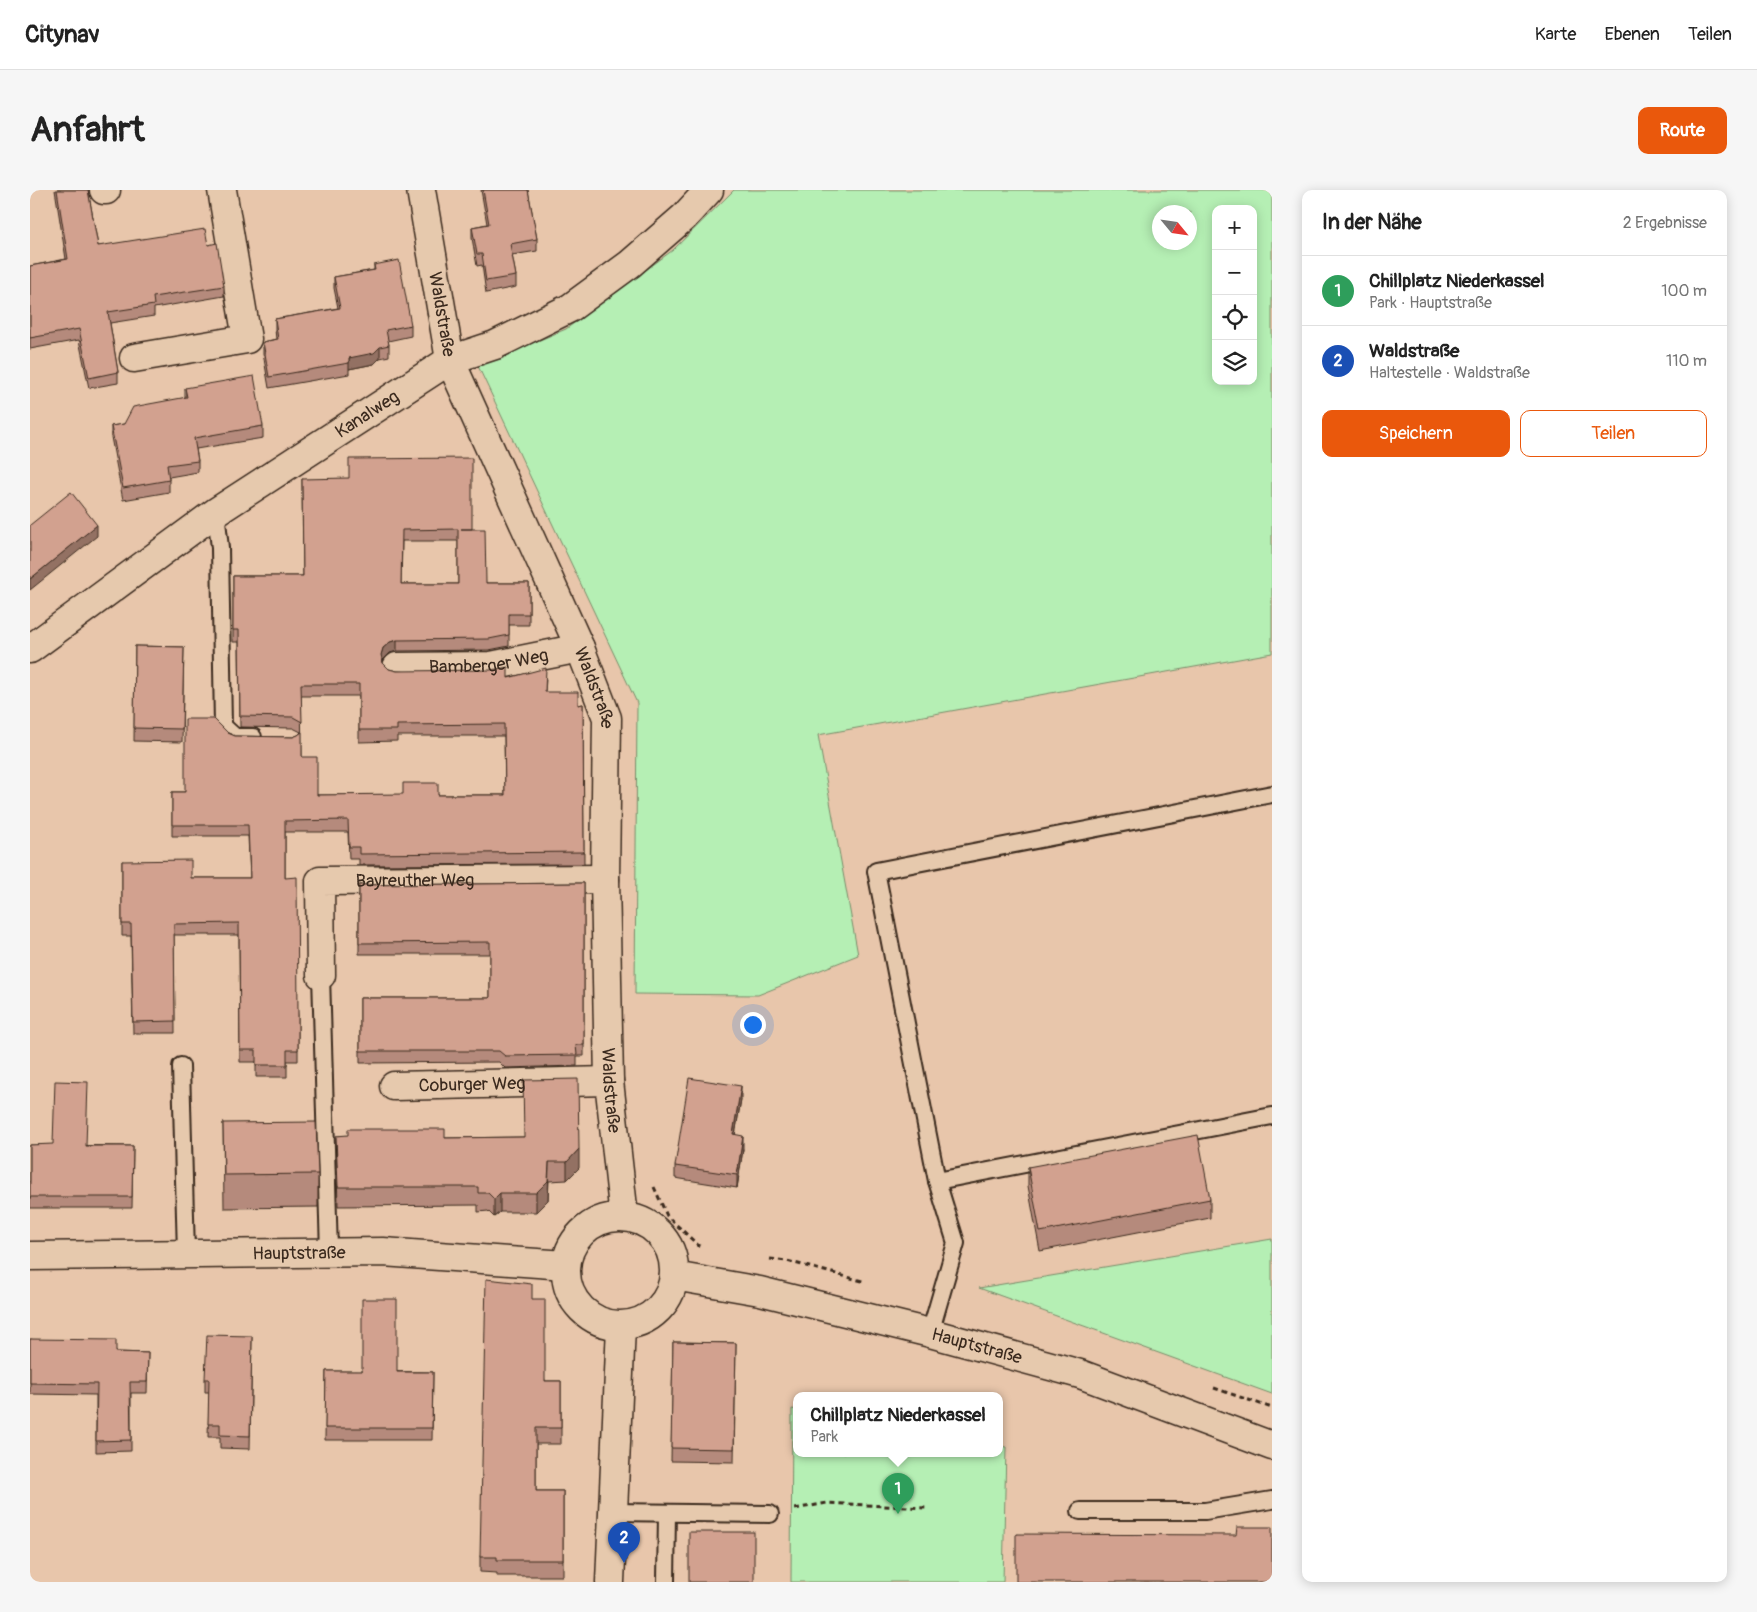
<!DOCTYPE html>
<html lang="de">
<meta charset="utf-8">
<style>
:root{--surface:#fff;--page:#f6f6f6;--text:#222;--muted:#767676;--line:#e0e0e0;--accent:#ea580c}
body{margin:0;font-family:Pangolin,sans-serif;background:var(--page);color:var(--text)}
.controls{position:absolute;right:15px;top:15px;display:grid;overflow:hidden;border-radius:10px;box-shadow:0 2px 12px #0003}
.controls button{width:45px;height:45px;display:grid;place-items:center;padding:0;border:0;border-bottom:1px solid var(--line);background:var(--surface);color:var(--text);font:25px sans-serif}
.compass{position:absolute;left:1122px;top:15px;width:45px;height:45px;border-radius:50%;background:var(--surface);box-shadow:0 2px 12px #0003;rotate:119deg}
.you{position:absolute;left:722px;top:834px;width:18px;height:18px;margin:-12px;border:4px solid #fff;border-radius:50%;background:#1a73e8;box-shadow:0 0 0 8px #1a73e833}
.badge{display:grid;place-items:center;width:32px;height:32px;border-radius:50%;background:var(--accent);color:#fff;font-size:16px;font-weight:700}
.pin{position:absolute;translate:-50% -41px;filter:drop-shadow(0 1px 2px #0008)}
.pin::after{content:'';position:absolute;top:26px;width:18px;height:15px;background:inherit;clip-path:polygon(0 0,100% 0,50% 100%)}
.popup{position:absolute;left:763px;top:1202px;width:210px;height:65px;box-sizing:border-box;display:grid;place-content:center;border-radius:10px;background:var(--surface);filter:drop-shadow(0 1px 4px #0005);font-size:16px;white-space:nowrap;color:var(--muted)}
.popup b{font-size:19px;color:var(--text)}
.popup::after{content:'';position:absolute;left:50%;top:100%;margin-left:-10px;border:10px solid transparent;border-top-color:var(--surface)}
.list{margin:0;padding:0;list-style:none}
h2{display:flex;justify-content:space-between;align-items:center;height:65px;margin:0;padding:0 20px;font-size:21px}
h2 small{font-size:16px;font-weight:400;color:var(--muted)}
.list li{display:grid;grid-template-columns:32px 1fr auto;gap:15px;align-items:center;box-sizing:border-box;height:70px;padding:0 20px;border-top:1px solid var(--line)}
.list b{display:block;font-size:19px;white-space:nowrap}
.list p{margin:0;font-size:16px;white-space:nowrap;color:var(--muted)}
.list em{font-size:16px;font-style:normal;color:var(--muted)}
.actions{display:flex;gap:10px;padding:15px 20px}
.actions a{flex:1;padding:11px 0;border:1px solid var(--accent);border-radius:10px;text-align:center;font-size:18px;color:var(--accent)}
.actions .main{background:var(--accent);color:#fff}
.icon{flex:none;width:28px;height:28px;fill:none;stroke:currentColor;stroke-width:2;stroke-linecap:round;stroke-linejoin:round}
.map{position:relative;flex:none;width:1242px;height:1392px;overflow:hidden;border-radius:10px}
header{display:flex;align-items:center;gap:30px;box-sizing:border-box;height:70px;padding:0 25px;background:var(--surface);border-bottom:1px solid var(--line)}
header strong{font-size:24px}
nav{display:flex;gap:28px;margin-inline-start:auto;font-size:18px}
.intro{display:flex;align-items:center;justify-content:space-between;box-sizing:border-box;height:120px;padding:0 30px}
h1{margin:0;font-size:35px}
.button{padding:12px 22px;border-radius:10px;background:var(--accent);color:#fff;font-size:18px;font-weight:700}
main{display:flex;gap:30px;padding:0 30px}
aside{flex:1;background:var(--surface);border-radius:10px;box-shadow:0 2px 12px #0003}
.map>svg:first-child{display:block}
.green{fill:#b5efb4;stroke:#788c69;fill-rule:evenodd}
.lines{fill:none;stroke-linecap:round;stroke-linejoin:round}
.service-casing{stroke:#3b2a1e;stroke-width:20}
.minor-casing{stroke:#3b2a1e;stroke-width:31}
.tertiary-casing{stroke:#3b2a1e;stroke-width:31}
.path{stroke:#3b2a1e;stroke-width:3;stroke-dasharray:5 4;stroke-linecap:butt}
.service{stroke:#e6c9ad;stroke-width:16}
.minor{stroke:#e6c9ad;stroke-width:28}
.tertiary{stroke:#e6c9ad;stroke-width:28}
.wall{fill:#b58a7b;stroke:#3b2a1e;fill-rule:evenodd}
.shaded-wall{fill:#937164;stroke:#3b2a1e}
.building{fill:#d2a18f;stroke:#3b2a1e;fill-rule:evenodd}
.labels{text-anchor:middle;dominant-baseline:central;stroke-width:4;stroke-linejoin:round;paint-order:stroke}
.street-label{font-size:18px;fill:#3b2a1e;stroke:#e6c9ad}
</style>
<header>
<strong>Citynav</strong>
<nav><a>Karte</a><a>Ebenen</a><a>Teilen</a></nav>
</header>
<div class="intro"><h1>Anfahrt</h1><a class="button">Route</a></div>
<main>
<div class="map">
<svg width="1242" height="1392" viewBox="0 0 1242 1392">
<rect width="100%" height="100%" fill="#e8c6ab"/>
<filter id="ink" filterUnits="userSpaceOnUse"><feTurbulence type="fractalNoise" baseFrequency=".02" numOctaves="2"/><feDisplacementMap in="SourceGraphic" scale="10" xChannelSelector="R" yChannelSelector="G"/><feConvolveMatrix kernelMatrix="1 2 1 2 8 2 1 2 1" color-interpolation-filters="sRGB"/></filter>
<g filter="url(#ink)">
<g class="green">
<path d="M 704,0 L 1242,0 L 1242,463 L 788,545 L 828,765 L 728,805 L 605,804 L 607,513 L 448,176 L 536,139 L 643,60 ZM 1186,19 L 1223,19 L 1223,191 L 1186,191 ZM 1130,22 L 1160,22 L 1160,52 L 1130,52 Z"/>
<polygon points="1242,1049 1242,1204 949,1098"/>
<polygon points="762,1219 767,1220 767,1263 969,1263 969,1256 976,1257 973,1392 761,1392"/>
</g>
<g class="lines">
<defs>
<g id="service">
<polyline points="186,322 190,358 193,536 205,547 223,547"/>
<polyline points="291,785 299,1063"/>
<polyline points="151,876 156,1064"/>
<polyline points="907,991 1242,926"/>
<polyline points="900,1143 926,1053 907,991 846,681 1242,604"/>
<polyline points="1050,1321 1175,1321 1242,1310"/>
<polyline points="582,1322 740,1324"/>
<polyline points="636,1392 637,1323"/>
</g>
<g id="minor">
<polyline points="74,0 76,0"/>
<path id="s1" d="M 391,0 L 420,170 L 550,458 L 577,528 L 575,689 L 579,891 L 594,1027"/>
<polyline points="104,168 217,149 192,0"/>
<path id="s2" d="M 0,459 L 186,322 L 420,170 L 465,155 L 540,118 L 600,74 L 654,27 L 679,0"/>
<path id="s3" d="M 367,477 L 461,476 L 550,458"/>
<path id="s4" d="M 291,785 L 290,691 L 575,689"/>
<path id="s5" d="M 364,896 L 579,891"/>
</g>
<g id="tertiary">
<circle cx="590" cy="1081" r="54"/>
<path id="s6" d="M 0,1066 L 353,1062 L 536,1075"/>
<path id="s7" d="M 644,1086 L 730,1101 L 900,1143 L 1050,1184 L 1242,1256"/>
<polyline points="580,1392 591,1136"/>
</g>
</defs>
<use href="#service" class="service-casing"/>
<use href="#minor" class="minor-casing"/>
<use href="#tertiary" class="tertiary-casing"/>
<g class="path">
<polyline points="624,997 637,1026 669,1056 672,1057"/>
<polyline points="740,1069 757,1071 836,1092"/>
<polyline points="1184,1198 1242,1218"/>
<polyline points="765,1319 797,1313 896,1318"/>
</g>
<use href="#service" class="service"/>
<use href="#minor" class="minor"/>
<use href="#tertiary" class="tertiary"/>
</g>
<g class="wall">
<polygon points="25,0 58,0 68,56 178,55 194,96 194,106 124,118 124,126 80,133 88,182 88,193 59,198 49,150 0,159 0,76 36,69"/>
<polygon points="451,0 498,0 507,49 507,61 482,65 486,86 486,97 456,103 452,75 447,76 442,48 442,37 457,34"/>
<polygon points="344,75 381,135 381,146 358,151 359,155 359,166 350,168 344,174 319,179 319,184 239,198 233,163 233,152 246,149 245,140 245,129 308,118 304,98 304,87 344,80"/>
<polygon points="155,198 233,236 233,248 166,259 168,271 168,282 139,287 139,302 93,310 81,247 81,236 94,234 155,207"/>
<path d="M 272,289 L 442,339 L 456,393 L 499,393 L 499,435 L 479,435 L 479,456 L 459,460 L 367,461 L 360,463 L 353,471 L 353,473 L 359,479 L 367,481 L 478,488 L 516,489 L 515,502 L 548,515 L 553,514 L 554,674 L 329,675 L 329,669 L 319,669 L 318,642 L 255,642 L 255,688 L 268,825 L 268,871 L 257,871 L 257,887 L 226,887 L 226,872 L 210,872 L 209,745 L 144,745 L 145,843 L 103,843 L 101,746 L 92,746 L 92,671 L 161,688 L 220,688 L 218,646 L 142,646 L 142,602 L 155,602 L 198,543 L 205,546 L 263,547 L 268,545 L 271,542 L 263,538 L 210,537 L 209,452 L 203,452 L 203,386 L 273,386 ZM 372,351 L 428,351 L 428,394 L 371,394 ZM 271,506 L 329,506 L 329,552 L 367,551 L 367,546 L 474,546 L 475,605 L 287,605 L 272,567 Z"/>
<polygon points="105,456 154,457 152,552 104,551"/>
<polygon points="554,693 554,866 547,866 547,876 475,878 469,872 330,873 330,808 460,808 460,764 329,764 329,695"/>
<polygon points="711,909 705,945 713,959 707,998 645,988 645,976"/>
<polygon points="193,933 288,984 288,1017 194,1018"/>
<polygon points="306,946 415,948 494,947 549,978 537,990 519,991 518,1010 506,1022 470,1022 464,1027 458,1021 448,1022 448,1015 308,1016"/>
<polygon points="0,955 103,956 102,1018 0,1018"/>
<polygon points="998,977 1180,1009 1180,1028 1010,1061 998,996"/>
<polygon points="502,1109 515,1191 531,1191 531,1254 506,1254 506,1301 533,1301 533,1386 467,1386 467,1383 450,1382 450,1367"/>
<polygon points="222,1146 220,1259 190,1258 190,1247 178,1247 179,1202 175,1202 175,1189"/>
<polygon points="0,1149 86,1162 118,1163 117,1203 101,1203 101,1261 66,1262 66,1205 0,1204"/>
<polygon points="643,1152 706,1153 704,1272 641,1271"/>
<polygon points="296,1181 403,1182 402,1250 295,1250"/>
</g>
<g class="shaded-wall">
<polygon points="350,157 350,168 344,174 319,179 319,168"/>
<polygon points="67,335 67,346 0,400 0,389"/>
<polygon points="367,450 367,461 360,463 353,470 351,477 351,465 353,458 360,452"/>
<polygon points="711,896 711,909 703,957 703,944"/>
<polygon points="713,946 713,959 707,998 707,985"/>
<polygon points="549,959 549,978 537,990 537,972"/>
<polygon points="519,972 518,1010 506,1022 506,1003"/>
<polygon points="470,1003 470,1022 464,1027 464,1009"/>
</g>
<g class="building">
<polygon points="27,0 58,0 68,56 175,39 178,55 187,53 194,96 123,107 124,115 78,122 88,182 59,188 49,139 0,148 0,76 38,69"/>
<polygon points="453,0 498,0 507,49 480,54 486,86 456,91 452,64 447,64 442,37 459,34"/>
<polygon points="369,70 381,135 356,140 359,155 350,157 344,163 319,168 319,173 239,187 233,152 248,149 245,129 310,118 304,87 345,80 344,75"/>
<polygon points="224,186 233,236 164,248 168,271 137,275 139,290 93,298 81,236 94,234 103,217 157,207 155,198"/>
<path d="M 442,268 L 442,339 L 431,339 L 455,339 L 456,393 L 499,393 L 499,424 L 479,424 L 479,445 L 459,449 L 367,450 L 360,452 L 353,458 L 351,465 L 353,473 L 359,479 L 367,481 L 461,480 L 478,477 L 478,488 L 516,478 L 515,502 L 548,502 L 548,515 L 553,514 L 554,662 L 329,664 L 329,657 L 319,657 L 318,630 L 255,631 L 255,688 L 267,687 L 268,825 L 268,860 L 257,860 L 257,875 L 226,875 L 226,860 L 210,860 L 209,733 L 144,734 L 145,831 L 103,832 L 101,734 L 92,734 L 92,671 L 161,670 L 161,688 L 220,688 L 218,635 L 142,635 L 142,602 L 155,602 L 155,529 L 184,529 L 198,543 L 205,546 L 263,547 L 268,545 L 272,542 L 272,567 L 287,567 L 287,605 L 373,604 L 373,593 L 408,593 L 408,605 L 475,605 L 474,534 L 367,535 L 367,540 L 329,540 L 329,494 L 271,494 L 272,532 L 263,527 L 210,526 L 209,440 L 203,440 L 203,386 L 273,386 L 272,289 L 319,288 L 319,269 ZM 428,339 L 428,394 L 371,394 L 372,340 Z"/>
<polygon points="41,302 67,335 0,389 0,335"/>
<polygon points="105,456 154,457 152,539 104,538"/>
<polygon points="554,693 554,855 546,855 547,865 475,866 469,861 330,861 330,808 460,808 460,752 329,753 329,695"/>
<polygon points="659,888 711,896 703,944 713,946 707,985 645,976"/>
<polygon points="548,889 549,959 537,972 519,972 518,991 506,1003 470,1003 464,1009 458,1003 448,1003 448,997 308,997 306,946 318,945 318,939 415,939 415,948 494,947 493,890"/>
<polygon points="25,891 58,892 56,956 103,956 102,1007 0,1007 0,955 23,954"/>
<polygon points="286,932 288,984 194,985 193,933"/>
<polygon points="1168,945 1180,1009 1010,1042 998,977"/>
<polygon points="456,1089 502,1094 502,1109 515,1109 515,1191 531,1191 531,1238 506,1238 506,1301 533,1301 533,1370 467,1370 467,1367 450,1367"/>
<polygon points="332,1109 367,1109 367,1182 403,1182 402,1238 295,1238 296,1181 332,1181"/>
<polygon points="177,1145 222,1146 220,1246 190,1245 190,1234 178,1234 179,1189 175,1189"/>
<polygon points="0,1149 86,1150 86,1162 118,1163 117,1192 100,1192 101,1250 66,1251 67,1194 0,1193"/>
<polygon points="643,1152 706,1153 704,1259 641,1258"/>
<polygon points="1207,1337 1242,1337 1242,1392 986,1392 986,1344 1206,1345"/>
<rect x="659" y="1342" width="65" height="50"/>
</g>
</g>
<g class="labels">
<g class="street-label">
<text stroke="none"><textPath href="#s1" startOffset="126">Waldstraße</textPath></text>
<text stroke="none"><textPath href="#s2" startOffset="411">Kanalweg</textPath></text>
<text stroke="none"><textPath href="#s3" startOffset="92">Bamberger Weg</textPath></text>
<text stroke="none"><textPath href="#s1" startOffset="531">Waldstraße</textPath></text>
<text stroke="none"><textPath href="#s4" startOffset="189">Bayreuther Weg</textPath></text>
<text stroke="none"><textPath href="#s5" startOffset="78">Coburger Weg</textPath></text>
<text stroke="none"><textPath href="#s1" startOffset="936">Waldstraße</textPath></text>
<text stroke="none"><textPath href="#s6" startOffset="269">Hauptstraße</textPath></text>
<text stroke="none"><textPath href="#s7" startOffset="311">Hauptstraße</textPath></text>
</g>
</g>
</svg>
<div class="controls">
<button>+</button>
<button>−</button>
<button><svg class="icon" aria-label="locate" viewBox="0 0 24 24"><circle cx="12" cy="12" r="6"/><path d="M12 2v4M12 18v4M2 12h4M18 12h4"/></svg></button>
<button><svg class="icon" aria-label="layers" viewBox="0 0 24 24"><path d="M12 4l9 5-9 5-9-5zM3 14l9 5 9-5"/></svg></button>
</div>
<svg class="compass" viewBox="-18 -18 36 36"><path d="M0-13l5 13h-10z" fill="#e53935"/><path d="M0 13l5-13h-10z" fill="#767676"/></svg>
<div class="you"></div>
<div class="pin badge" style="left:868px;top:1324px;background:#2e9e5b">1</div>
<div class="popup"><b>Chillplatz Niederkassel</b>Park</div>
<div class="pin badge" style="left:594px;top:1373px;background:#1a4fb4">2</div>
</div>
<aside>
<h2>In der Nähe<small>2 Ergebnisse</small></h2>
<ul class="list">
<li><span class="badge" style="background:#2e9e5b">1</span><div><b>Chillplatz Niederkassel</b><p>Park · Hauptstraße</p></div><em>100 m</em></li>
<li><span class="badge" style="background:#1a4fb4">2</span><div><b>Waldstraße</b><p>Haltestelle · Waldstraße</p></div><em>110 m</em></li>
</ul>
<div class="actions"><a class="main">Speichern</a><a>Teilen</a></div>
</aside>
</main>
